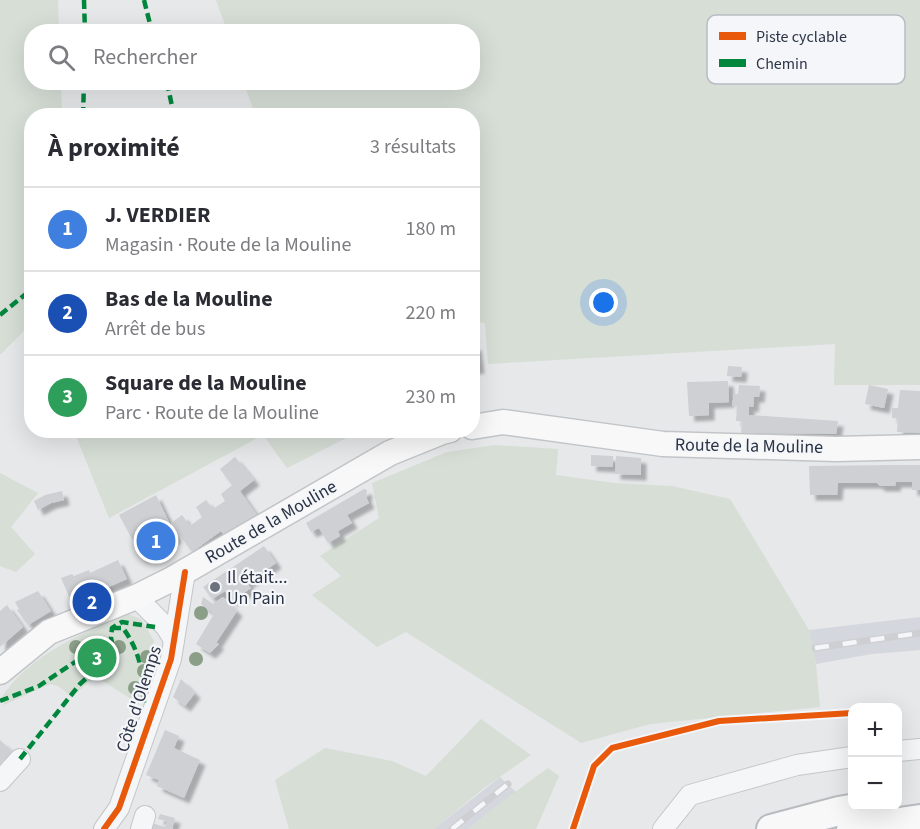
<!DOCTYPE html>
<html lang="fr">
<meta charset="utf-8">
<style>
:root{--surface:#fff;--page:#f2f2f3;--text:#2b2b33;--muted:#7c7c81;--line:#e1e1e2;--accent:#6c737f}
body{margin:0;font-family:"Source Sans 3",sans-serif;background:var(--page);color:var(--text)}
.controls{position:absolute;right:18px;bottom:18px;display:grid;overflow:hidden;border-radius:12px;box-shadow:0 6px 24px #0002}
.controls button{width:54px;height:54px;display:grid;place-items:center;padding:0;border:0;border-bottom:2px solid var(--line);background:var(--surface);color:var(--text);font:30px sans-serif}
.you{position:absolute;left:604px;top:303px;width:21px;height:21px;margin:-15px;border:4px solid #fff;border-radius:50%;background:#1a73e8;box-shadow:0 0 0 9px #1a73e833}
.badge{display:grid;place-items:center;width:39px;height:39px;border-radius:50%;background:var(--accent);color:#fff;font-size:20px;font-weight:700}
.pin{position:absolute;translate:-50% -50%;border:3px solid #fff;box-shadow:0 2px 6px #0006}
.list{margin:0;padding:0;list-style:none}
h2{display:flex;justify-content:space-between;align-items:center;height:78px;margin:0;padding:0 24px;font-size:26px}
h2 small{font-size:20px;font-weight:400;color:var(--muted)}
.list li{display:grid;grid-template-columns:39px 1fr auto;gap:18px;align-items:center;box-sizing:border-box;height:84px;padding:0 24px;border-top:2px solid var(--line)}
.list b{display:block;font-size:22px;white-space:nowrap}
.list p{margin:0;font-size:20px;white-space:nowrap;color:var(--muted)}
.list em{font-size:20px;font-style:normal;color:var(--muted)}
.icon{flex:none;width:33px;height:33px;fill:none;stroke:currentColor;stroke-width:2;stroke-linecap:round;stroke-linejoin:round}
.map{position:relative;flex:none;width:920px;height:829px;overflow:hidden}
.search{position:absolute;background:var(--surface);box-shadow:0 6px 24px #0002;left:24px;top:24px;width:456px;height:66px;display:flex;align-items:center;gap:15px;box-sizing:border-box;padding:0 21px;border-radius:24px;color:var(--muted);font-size:22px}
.panel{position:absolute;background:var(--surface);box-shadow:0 6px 24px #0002;left:24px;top:108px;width:456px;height:330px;border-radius:24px}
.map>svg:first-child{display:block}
.built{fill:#d4d7dd}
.green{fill:#d6ded6}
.building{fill:#ced0d3;filter:url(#shadow)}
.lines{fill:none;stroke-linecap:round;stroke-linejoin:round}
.minor-casing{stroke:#c4c6c8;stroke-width:22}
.major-casing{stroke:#c2c5c8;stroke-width:27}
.highway-casing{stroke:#b8bbbf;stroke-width:32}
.minor{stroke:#f5f6f7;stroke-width:20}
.major{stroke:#f8f8f8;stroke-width:24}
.highway{stroke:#f8f8f8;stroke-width:28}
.rail-casing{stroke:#cecfd2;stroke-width:7}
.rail{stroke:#f4f6f9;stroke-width:4.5;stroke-dasharray:14;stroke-linecap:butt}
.quiet{stroke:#00873e;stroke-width:4.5;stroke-dasharray:9 4.5;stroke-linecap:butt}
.cycleway-casing{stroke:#f4f6f9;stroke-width:10}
.cycleway{stroke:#e8590c;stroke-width:6}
.tree{fill:#8a9e88}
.poi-dot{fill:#6c737f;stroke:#f4f6f9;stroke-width:2}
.labels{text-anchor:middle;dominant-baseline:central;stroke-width:4.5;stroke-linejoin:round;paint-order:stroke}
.street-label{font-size:18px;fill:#2b3445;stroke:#f4f6f9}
.poi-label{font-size:18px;fill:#2b3445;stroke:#f4f6f9;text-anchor:start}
.key{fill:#f4f6f9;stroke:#b8bcc3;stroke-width:1.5}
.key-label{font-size:16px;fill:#2b3445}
</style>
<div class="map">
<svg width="920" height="829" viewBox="0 0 920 829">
<defs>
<filter id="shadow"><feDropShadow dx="5.5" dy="5.5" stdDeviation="1.5" flood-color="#0004"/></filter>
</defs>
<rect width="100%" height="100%" fill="#e6e8ea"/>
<g class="built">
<polygon points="920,617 920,650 872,654 816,664 809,630"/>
<polygon points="500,777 516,792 468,829 434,829"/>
</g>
<g class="green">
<polygon points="0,0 58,0 59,31 32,32 32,82 61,83 62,115 32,116 31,314 23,332 0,355"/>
<polygon points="216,0 920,0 920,385 834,385 835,344 488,364 485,323 473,321 472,116 255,115 244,83 472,82 472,32 227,31"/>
<polygon points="74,431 360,431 287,468 263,435 109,518"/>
<polygon points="495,445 558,449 556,475 614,483 672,486 730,499 809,630 816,664 820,707 650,724 581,743 406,632 377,647 312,595 341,576 320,556 379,518 372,483 447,452"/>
<polygon points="0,473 38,493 11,527 35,554 16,572 0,566"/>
<path d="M 128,614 L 141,619 L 154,641 L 151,661 L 139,704 L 95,676 L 72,697 L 58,686 L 50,684 L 4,705 L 2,697 C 28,656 85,631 128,614 Z"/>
<polygon points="481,719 531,755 484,788 434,829 289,829 275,780 325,748 392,761 426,776"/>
<polygon points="548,768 559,776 536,829 468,829 496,806"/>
</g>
<g class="building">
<polygon points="472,345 476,345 479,368 472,369"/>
<polygon points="728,366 742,367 741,377 727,376"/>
<polygon points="728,381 729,402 709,403 709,415 689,416 687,382"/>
<polygon points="739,385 760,386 759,397 754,397 753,407 749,406 749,415 838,421 836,434 741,433 742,421 736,421 737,406 732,406 734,394 738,394"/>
<polygon points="869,385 888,389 884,408 865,404"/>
<polygon points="900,390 920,391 920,433 897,432 898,418 892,418 892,408 898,408"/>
<polygon points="591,455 613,456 613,467 591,466"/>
<polygon points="616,456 641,458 641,475 615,474"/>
<polygon points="235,457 254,480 240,491 258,517 226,537 221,531 192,552 171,523 182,515 190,526 202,517 196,507 206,500 213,509 225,501 221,494 232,485 220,469"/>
<polygon points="896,465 920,465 920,490 912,490 912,482 896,482 895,486 880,486 877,483 838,483 837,495 810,495 809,466"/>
<polygon points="364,489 367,490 366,497 369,503 347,515 352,523 338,531 340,536 328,543 319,528 311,532 306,523"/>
<polygon points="62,491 64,500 51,503 38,510 34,501 45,495"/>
<polygon points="156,495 176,537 142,557 119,515"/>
<polygon points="264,546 276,563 247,583 251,588 232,601 225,591 212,599 203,587"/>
<polygon points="118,560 127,579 72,603 61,578 72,574 74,576 89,570 90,573"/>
<polygon points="38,591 51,611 28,625 17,610 19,609 15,602"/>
<polygon points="203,597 213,604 223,597 237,611 216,643 219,644 210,653 196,644 214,614 201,604"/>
<polygon points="7,605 23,627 0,647 0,611"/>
<polygon points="181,679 195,693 185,706 173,697"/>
<polygon points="165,730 179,736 174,748 200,760 184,798 157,786 159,780 146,775"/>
<polygon points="0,740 12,751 0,765"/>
<polygon points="160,814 175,818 172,829 147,829 149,822 165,827 167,821 158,819"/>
</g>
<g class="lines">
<defs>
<g id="minor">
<polyline points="136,597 166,627 174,640"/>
<polyline points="898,751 920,749"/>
<polyline points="0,781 20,759"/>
<polyline points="104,829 119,808 171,659 185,572"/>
<polyline points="141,829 145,816"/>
<polyline points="663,829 690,795 797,765 852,757"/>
</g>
<g id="major">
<polyline points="472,427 503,422 663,444 836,449 920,447"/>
<polyline points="0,672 49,632 136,597 172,579 390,453 442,432 450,430"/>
</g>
<g id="highway">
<polyline points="771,829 839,811 867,806"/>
<polyline points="851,829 920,819"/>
</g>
</defs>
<use href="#minor" class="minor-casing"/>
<use href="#major" class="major-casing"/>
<use href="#highway" class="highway-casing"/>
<use href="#minor" class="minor"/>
<use href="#major" class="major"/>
<use href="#highway" class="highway"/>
<defs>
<g id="rail">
<polyline points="815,648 920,633"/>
<polyline points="452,829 508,784"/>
</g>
</defs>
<use href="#rail" class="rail-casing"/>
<use href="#rail" class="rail"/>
<g class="quiet">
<polyline points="84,0 85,32"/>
<polyline points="144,0 152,32"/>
<polyline points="167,82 174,116"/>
<polyline points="83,116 84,82"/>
<polyline points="0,315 32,289"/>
<path d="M 112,628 L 123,628 C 141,653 144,676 144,706"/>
<polyline points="0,701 39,686 81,658 105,654"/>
<polyline points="20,759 80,684 100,666 105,654 113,648 111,638 112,628 122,622 155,627"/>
</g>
<defs>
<g id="cycleway">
<polyline points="104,829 119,808 171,659 185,572"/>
<polyline points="573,829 594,766 612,748 719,721 852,713"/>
</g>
</defs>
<use href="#cycleway" class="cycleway-casing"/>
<use href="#cycleway" class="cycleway"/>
</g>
<g class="tree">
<circle cx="201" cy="613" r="7"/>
<circle cx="76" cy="647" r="7"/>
<circle cx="119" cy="647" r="7"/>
<circle cx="147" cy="657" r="7"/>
<circle cx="196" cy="659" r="7"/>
<circle cx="144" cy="671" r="7"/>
<circle cx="135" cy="688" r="7"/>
</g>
<circle class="poi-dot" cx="215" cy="587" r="6"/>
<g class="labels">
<g class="street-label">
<text transform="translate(749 446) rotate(1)">Route de la Mouline</text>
<text transform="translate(271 522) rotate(-30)">Route de la Mouline</text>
<text transform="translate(139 699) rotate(-72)">Côte d'Olemps</text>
</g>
<g class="poi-label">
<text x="227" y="577">Il était...<tspan x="227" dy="21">Un Pain</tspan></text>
</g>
</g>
<rect x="707" y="15" width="198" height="69" rx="9" class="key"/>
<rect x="719" y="32" width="27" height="8" fill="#e8590c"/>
<rect x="719" y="59" width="27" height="8" fill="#00873e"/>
<g class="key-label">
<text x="756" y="42">Piste cyclable</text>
<text x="756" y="69">Chemin</text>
</g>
</svg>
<div class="controls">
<button>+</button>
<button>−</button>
</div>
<div class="you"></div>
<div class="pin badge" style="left:156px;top:541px;background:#3f7fe0">1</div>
<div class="pin badge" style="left:92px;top:602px;background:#1a4fb4">2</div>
<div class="pin badge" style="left:97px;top:658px;background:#2e9e5b">3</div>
<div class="search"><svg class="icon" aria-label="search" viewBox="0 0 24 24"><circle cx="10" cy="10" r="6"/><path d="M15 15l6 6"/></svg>Rechercher</div>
<section class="panel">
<h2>À proximité<small>3 résultats</small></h2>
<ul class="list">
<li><span class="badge" style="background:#3f7fe0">1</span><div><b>J. VERDIER</b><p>Magasin · Route de la Mouline</p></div><em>180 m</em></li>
<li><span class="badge" style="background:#1a4fb4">2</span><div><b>Bas de la Mouline</b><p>Arrêt de bus</p></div><em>220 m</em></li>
<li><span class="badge" style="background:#2e9e5b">3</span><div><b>Square de la Mouline</b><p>Parc · Route de la Mouline</p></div><em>230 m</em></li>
</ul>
</section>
</div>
